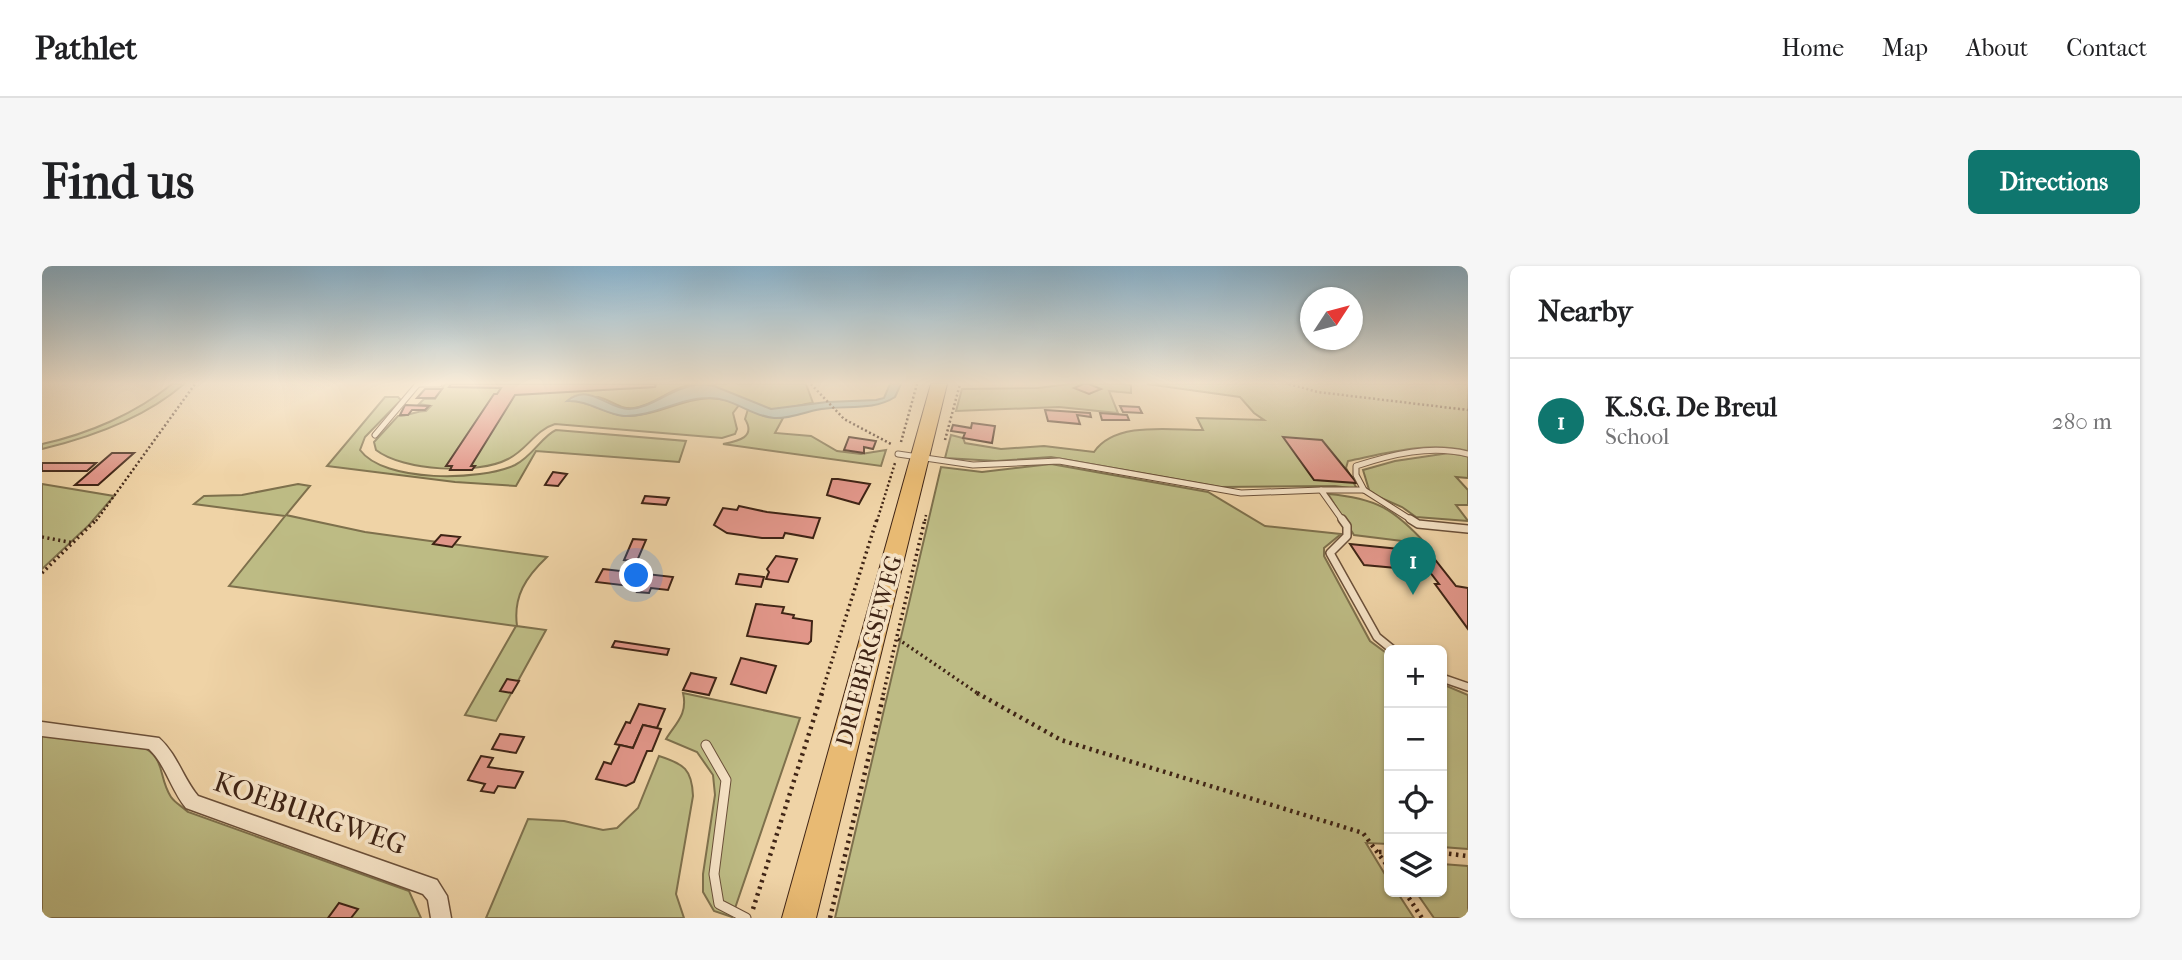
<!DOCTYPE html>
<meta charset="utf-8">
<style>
:root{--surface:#fff;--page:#f6f6f6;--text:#202124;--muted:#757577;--line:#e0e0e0;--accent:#0f766e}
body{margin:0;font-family:"IM FELL French Canon",serif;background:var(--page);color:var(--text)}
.controls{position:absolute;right:21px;bottom:21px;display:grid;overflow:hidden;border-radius:10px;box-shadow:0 2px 5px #0004}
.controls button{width:63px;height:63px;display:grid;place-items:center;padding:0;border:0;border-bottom:2px solid var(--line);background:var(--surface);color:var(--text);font:35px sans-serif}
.compass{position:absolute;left:1258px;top:21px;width:63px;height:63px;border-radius:50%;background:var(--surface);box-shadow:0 2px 5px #0004;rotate:54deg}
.you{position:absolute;left:595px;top:310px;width:24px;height:24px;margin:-18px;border:5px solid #fff;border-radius:50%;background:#1a73e8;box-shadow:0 0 0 10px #1a73e833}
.badge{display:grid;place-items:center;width:46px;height:46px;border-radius:50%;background:var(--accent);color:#fff;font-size:23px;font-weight:700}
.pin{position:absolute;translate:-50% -58px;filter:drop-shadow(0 2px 4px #0008)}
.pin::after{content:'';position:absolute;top:37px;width:24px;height:21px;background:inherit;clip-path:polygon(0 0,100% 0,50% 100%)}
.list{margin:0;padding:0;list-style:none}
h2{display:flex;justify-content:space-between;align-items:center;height:91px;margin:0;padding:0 28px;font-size:30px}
h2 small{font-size:23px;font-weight:400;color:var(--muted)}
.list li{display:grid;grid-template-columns:46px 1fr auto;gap:21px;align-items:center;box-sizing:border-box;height:126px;padding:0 28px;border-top:2px solid var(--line)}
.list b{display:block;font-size:26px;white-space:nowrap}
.list p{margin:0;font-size:23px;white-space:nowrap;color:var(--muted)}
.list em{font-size:23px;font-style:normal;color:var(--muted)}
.icon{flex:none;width:38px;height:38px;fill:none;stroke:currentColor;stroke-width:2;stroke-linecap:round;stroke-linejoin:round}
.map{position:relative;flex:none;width:1426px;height:652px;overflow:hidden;border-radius:10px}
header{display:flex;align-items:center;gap:42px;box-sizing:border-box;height:98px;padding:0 35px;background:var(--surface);border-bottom:2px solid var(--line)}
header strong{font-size:33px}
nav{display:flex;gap:38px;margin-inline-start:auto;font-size:24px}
.intro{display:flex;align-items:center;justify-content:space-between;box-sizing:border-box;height:168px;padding:0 42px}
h1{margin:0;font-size:49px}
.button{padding:18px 32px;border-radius:10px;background:var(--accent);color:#fff;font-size:24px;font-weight:700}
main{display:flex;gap:42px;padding:0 42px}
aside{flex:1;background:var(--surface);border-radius:10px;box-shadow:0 2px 5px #0004}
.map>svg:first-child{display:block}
.green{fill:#bdbb84;stroke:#7e704c;stroke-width:2}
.water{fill:#9cb6af;stroke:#777c71;stroke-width:2}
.building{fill:#e19689;stroke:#3f2415;stroke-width:2}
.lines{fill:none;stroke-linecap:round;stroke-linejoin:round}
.lane-far2-casing{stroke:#6b5039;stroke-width:7}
.lane-far1-casing{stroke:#6b5039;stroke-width:10}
.lane-casing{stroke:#6b5039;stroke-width:11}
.street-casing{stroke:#6b5039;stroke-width:3}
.primary-casing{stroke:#3f2415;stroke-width:2}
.path-far2{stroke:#3f2415;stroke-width:2.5;stroke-dasharray:2 2.5;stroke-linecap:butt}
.path-far1{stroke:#3f2415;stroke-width:3.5;stroke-dasharray:2 3.5;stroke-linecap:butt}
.path{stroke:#3f2415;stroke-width:4.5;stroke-dasharray:2.5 4.5;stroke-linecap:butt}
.lane-far2{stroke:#f5e2c5;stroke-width:5}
.lane-far1{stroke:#f5e2c5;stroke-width:7}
.lane{stroke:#f5e2c5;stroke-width:9}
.street{fill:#f5e2c5;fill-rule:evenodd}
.primary{fill:#e8ba73;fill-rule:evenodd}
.labels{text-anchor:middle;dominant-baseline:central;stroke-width:7;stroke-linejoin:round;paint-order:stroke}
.street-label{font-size:23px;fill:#3f2415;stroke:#f5e2c5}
.near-street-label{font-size:28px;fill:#3f2415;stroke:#f5e2c5}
</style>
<header>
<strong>Pathlet</strong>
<nav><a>Home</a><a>Map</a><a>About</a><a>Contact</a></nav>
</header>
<div class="intro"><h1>Find us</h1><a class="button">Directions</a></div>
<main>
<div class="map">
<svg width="1426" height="652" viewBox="0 0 1426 652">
<rect width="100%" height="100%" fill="#efd3a6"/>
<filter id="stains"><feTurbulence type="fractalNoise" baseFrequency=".00286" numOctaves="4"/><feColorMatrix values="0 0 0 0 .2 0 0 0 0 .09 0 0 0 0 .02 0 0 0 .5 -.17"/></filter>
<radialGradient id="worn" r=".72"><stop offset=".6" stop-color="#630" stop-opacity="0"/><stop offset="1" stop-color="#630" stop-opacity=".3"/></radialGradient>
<g class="green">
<path d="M 130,118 L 142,118 C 103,152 50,171 0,183 L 0,178 C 46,168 93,148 130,118 Z"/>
<path d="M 403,118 L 764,118 L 771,137 C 757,138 744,145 729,143 C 705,140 686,123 663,119 C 634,114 617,139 592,142 C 577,144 568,133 556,131 C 550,130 541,134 535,135 C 553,138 568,150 587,150 C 626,149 658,119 697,139 L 691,147 L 695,163 L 693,168 L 680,172 L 513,158 C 493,164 485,184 466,193 C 436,209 361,205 334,184 L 332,176 L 356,150 C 367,150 373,145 384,145 L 389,140 L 377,138 L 382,133 L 393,133 Z"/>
<polygon points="1027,118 1083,118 1089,119 1089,127 1067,125 1076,147 1017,141 914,145 920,123 996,122"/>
<path d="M 1105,118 L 1426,118 L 1426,185 C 1386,175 1345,187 1306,195 L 1304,202 L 1315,223 L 1293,220 L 1178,221 L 1009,191 L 954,195 L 903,192 L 909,169 L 921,172 L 923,177 L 959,183 L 1002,180 L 1052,186 C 1073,155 1129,164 1161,164 L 1155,152 L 1222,154 L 1212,147 L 1198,131 Z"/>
<path d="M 343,131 L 356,131 L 359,134 L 323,171 L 318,184 C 342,217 439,215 473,199 C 491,190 500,170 514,164 L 644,175 L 637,196 L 494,185 L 474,220 L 413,216 L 285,200 Z"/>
<path d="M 706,143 L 722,150 L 741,152 L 733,167 L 769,170 L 795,185 L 819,188 L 844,184 L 839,200 L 681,178 C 697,175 714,171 703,153 Z"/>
<polygon points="1407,187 1426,190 1426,212 1414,211 1426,224 1426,239 1414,239 1426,255 1374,251 1360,241 1328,227 1321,204 1353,195"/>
<polygon points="1009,198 1166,226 1223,260 1299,268 1282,282 1282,290 1328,375 1347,389 1347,578 1324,577 1347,615 1347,626 1355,626 1372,652 793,652 899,201 940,206"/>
<polygon points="0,218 72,230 47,259 0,303"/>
<path d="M 256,218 L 268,220 L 244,249 L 323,266 L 505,291 C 484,311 471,330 475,360 L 504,364 L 454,455 L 423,449 L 474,360 L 187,320 L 243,250 L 152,238 L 162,230 L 200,229 Z"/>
<path d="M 1286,228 C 1334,232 1352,243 1384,278 L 1312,269 Z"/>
<polygon points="1400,418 1426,429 1426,583 1400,581"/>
<path d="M 641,427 L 758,452 L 690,651 L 672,645 L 661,626 L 661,608 L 673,529 L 671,509 L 655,486 L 624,473 C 634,457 646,448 641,427 Z"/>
<path d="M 0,469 L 97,479 C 125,491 115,509 129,531 C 133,537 141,541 146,546 L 367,625 L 379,652 L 0,652 Z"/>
<path d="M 617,490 C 642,498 650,503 651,530 L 634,628 L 642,652 L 444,652 L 486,553 L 522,555 L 561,564 L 575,562 L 596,542 Z"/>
<polygon points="1400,598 1426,600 1426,652 1392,652 1374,626 1400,626"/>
</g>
<path class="water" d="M 661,118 L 672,120 L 729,143 L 785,136 L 834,134 L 842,132 L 848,118 L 859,118 L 853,131 C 830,146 800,138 774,144 C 760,147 747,153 732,152 C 708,150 691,131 666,132 C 636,132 611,151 582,150 C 562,148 546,134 525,135 C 547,116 565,143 587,143 C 612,142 629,120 661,118 Z"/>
<g class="building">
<polygon points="409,118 614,118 613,121 473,129 429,200 433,200 430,204 408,204 410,200 404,200 452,128 455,128 459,122 407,121"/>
<polygon points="1041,118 1047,118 1059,123 1047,128 1032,122"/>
<polygon points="383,123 400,123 393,132 375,132"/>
<polygon points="363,139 387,140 383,144 370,144 366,149 358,149"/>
<polygon points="1078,140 1097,141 1100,147 1081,146"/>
<polygon points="1003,144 1048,147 1049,151 1035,149 1038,158 1006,155"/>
<polygon points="1058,147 1085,149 1087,154 1060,154"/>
<polygon points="930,157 953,160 950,177 921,172 923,167 909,165 911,159 929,162"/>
<polygon points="807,171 834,175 831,183 822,181 822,187 802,184"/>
<polygon points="1241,171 1280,174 1315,217 1272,214"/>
<polygon points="70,187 92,187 56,219 33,219"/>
<polygon points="0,197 54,197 45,205 0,205"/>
<polygon points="511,206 525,208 516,220 503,219"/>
<polygon points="790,213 796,213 828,218 817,238 785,229"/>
<polygon points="603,230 627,232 624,239 600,237"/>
<polygon points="697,240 725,246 778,252 771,272 743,267 741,272 720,272 685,267 672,259 681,242 695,244"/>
<polygon points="399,269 418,271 410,281 391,278"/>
<polygon points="591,273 604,274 595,295 582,294"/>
<polygon points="1308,278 1387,286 1414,320 1426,322 1426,363 1393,318 1397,318 1387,305 1322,299"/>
<polygon points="734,290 755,293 746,316 724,313 727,306 725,303"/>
<polygon points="561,303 631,311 626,324 609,322 607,327 595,326 597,321 554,316"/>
<polygon points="697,308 722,311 719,321 694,318"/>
<polygon points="714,338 742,341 740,347 752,349 751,352 770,355 769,375 766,378 705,370"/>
<polygon points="573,375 627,383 625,389 570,381"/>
<polygon points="699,392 734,400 724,427 689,418"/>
<polygon points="649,407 674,412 667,429 641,424"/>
<polygon points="465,413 477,415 470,427 458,425"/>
<polygon points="597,438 623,443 615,462 601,459 591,482 573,478 584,456 588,457"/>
<polygon points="601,459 619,463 610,485 605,485 592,516 584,520 554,513 562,496 569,498 578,479 591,482"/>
<polygon points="458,468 482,471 474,487 450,483"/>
<polygon points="439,490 451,492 446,501 481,506 473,522 456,520 452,527 439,525 443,518 426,514"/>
<polygon points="297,637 316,643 309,652 286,652"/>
</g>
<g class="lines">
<defs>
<g id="lane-far2">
<polyline points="376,118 397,118"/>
<polyline points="333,169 376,118"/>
<polyline points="856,188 931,199 1017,195 1199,227 1279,224"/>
<polyline points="1322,224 1371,255"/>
<path d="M 1301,255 L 1279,224 L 1322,224 L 1314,209 L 1314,200 C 1351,188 1388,179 1426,188"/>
</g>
<g id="lane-far1">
<polyline points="1300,253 1305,260 1305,270 1288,287 1335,371 1351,384"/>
<polyline points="1368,253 1376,258 1426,263"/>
<polyline points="1400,412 1426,421"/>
</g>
<polyline id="lane" points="664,479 684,514 672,608 677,638 704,652"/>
<path id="street" d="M 0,456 L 117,472 C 135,488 141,512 156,530 L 395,614 L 405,630 L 409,652 L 389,652 L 386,634 L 381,628 L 144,542 C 129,524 124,499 107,483 L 0,470 Z"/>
<polygon id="primary" points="889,118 905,118 774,652 740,652"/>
</defs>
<use href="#lane-far2" class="lane-far2-casing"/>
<use href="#lane-far1" class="lane-far1-casing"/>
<use href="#lane" class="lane-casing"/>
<use href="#street" class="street-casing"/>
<use href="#primary" class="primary-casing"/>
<g class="path-far2">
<polyline points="769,118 802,153 849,178"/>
<polyline points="1247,118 1276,126 1426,144"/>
<polyline points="903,174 918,118"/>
<polyline points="859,176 875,118"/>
<polyline points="54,255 153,118"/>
<polyline points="835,255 853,197"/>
<polyline points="883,255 884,249"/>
</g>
<g class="path-far1">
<polyline points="0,271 32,277"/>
<polyline points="0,307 55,253"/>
<polyline points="856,373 938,429"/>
<polyline points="779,429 835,253"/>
<polyline points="841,429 883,253"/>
</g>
<g class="path">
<polyline points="935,427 1019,474 1321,567 1347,602"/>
<polyline points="1337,586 1347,586"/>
<polyline points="1400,587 1426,590"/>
<polyline points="1363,626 1380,652"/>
<polyline points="711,643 780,427"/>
<polyline points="788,652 842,427"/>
</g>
<use href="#lane-far2" class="lane-far2"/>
<use href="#lane-far1" class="lane-far1"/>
<use href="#lane" class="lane"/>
<use href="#street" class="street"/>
<use href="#primary" class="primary"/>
</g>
<linearGradient id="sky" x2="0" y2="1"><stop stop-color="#89b5d1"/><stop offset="0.56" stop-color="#f8ebd7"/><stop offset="1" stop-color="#f8ebd7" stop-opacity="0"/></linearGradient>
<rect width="1426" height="209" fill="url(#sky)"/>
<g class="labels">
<g class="street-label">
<text transform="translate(827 385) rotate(-75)">DRIEBERGSEWEG</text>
</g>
<g class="near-street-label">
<text transform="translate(268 547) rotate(19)">KOEBURGWEG</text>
</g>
</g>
<rect width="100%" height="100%" filter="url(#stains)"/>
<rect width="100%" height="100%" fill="url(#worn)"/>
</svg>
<div class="controls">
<button>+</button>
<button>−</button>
<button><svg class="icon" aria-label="locate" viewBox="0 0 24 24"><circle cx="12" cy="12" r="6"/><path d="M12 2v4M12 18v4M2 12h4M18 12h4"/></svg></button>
<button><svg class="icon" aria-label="layers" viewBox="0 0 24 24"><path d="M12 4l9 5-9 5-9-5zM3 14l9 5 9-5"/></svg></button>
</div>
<svg class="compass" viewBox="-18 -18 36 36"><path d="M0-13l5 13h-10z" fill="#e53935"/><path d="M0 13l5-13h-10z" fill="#757577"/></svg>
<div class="you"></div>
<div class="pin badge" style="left:1371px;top:329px">1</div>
</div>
<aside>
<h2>Nearby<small></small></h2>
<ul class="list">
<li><span class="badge">1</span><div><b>K.S.G. De Breul</b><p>School</p></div><em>280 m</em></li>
</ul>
</aside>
</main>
